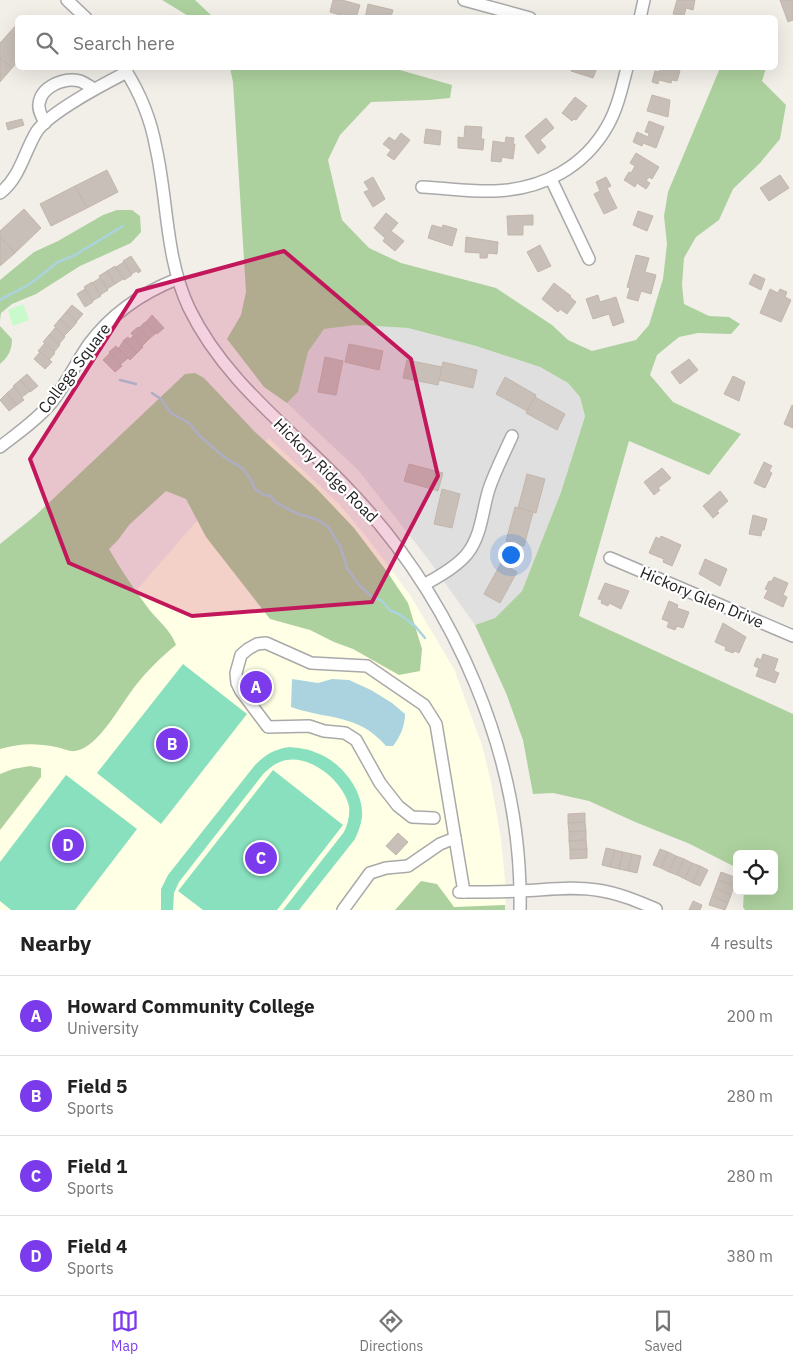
<!DOCTYPE html>
<style>
:root{--surface:#fff;--page:#f6f6f6;--text:#222;--muted:#767676;--line:#e0e0e0;--accent:#7c3aed}
body{margin:0;font-family:"IBM Plex Sans",sans-serif;background:var(--page);color:var(--text)}
.controls{position:absolute;right:15px;bottom:15px;display:grid;overflow:hidden;border-radius:8px;box-shadow:0 5px 20px #0002}
.controls button{width:45px;height:45px;display:grid;place-items:center;padding:0;border:0;border-bottom:1px solid var(--line);background:var(--surface);color:var(--text);font:25px sans-serif}
.you{position:absolute;left:510px;top:554px;width:18px;height:18px;margin:-12px;border:4px solid #fff;border-radius:50%;background:#1a73e8;box-shadow:0 0 0 8px #1a73e833}
.badge{display:grid;place-items:center;width:32px;height:32px;border-radius:50%;background:var(--accent);color:#fff;font-size:16px;font-weight:700}
.pin{position:absolute;translate:-50% -50%;border:2px solid #fff;box-shadow:0 1px 5px #0006}
.list{margin:0;padding:0;list-style:none}
h2{display:flex;justify-content:space-between;align-items:center;height:65px;margin:0;padding:0 20px;font-size:21px}
h2 small{font-size:16px;font-weight:400;color:var(--muted)}
.list li{display:grid;grid-template-columns:32px 1fr auto;gap:15px;align-items:center;box-sizing:border-box;height:80px;padding:0 20px;border-top:1px solid var(--line)}
.list b{display:block;font-size:19px;white-space:nowrap}
.list p{margin:0;font-size:16px;white-space:nowrap;color:var(--muted)}
.list em{font-size:16px;font-style:normal;color:var(--muted)}
.icon{flex:none;width:28px;height:28px;fill:none;stroke:currentColor;stroke-width:2;stroke-linecap:round;stroke-linejoin:round}
.map{position:relative;flex:none;width:793px;height:910px;overflow:hidden}
.search{position:absolute;background:var(--surface);box-shadow:0 5px 20px #0002;left:15px;right:15px;top:15px;height:55px;display:flex;align-items:center;gap:12px;box-sizing:border-box;padding:0 18px;border-radius:8px;color:var(--muted);font-size:19px}
.sheet{height:385px;background:var(--surface)}
nav{display:flex;justify-content:space-around;align-items:center;box-sizing:border-box;height:70px;border-top:1px solid var(--line);background:var(--surface);font-size:14px;color:var(--muted)}
nav a{display:grid;justify-items:center;gap:2px}
nav .on{color:var(--accent)}
.map>svg:first-child{display:block}
.residential{fill:#e0dfdf}
.education{fill:#ffffe5}
.forest{fill:#add19e}
.park{fill:#c8facc}
.pitch{fill:#88e0be}
.water{fill:#aad3df}
.lines{fill:none;stroke-linecap:round;stroke-linejoin:round}
.stream{stroke:#aad3df;stroke-width:2.5}
.building{fill:#c7bfb8;stroke:#c4b6ab}
.minor-casing{stroke:#a9a9a9;stroke-width:14}
.minor{stroke:#fff;stroke-width:11}
.marked{fill:#c2185b;fill-opacity:0.2;stroke:#c2185b;stroke-width:4;stroke-linejoin:round}
.labels{text-anchor:middle;dominant-baseline:central;stroke-width:4.5;stroke-linejoin:round;paint-order:stroke}
.street-label{font-size:16px;fill:#222;stroke:#fff}
</style>
<div class="map">
<svg width="793" height="910" viewBox="0 0 793 910">
<rect width="100%" height="100%" fill="#f2efe9"/>
<polygon class="residential" points="356,325 408,328 476,346 540,367 568,383 580,397 585,415 561,492 522,591 495,618 475,625 428,559 359,471 287,403 298,392 308,352 324,329"/>
<polygon class="education" points="269,438 339,504 365,535 410,595 454,669 482,745 491,782 501,839 506,890 505,910 0,910 0,747"/>
<g class="forest">
<polygon points="162,0 195,0 213,17 190,17"/>
<polygon points="230,68 393,68 452,85 450,98 429,100 371,102 340,135 328,160 342,220 369,248 401,263 496,288 552,325 568,340 592,351 636,340 649,325 663,279 667,244 664,216 668,192 720,68 766,68 762,81 786,105 780,139 760,163 733,189 719,220 696,237 684,258 682,285 684,304 709,316 729,317 740,324 731,334 698,333 679,337 657,355 650,375 673,402 741,434 709,475 629,441 579,616 793,714 793,910 745,910 743,907 744,891 774,891 774,854 737,854 737,868 690,844 635,822 589,801 553,793 533,794 523,740 506,693 475,625 495,618 522,591 561,492 585,416 580,397 568,383 540,367 476,346 408,328 356,325 324,329 308,352 298,392 287,403 264,387 227,339 241,315 246,292 233,82"/>
<polygon points="117,210 132,210 140,216 141,232 131,243 80,266 36,294 12,304 1,313 0,320 0,280 34,252 58,241 103,215"/>
<path d="M 0,326 L 12,339 C 12,350 8,357 0,364 Z"/>
<path d="M 195,373 L 204,378 L 255,432 L 315,487 L 354,528 L 388,573 L 408,603 L 422,649 L 420,671 L 399,675 L 353,649 L 334,642 L 310,630 L 270,619 L 206,537 L 186,499 L 166,491 L 129,525 L 118,540 L 109,549 C 121,570 134,589 148,608 C 158,621 170,629 176,645 C 161,657 148,670 136,685 C 122,702 98,749 75,751 C 70,752 62,748 56,747 C 36,743 20,743 0,749 L 0,544 L 36,515 L 185,374 Z"/>
<polygon points="30,766 41,768 41,777 0,830 0,774 13,769"/>
<polygon points="421,881 437,884 454,907 505,905 505,910 395,910"/>
</g>
<polygon class="park" points="23,304 29,320 13,326 8,310"/>
<g class="pitch">
<polygon points="183,664 247,714 161,824 97,773"/>
<path d="M 290,747 C 299,748 309,749 317,753 C 341,762 364,790 362,817 C 361,825 358,832 355,839 L 299,910 L 283,910 L 344,832 C 348,824 350,815 349,806 C 343,780 307,751 280,762 C 274,764 269,769 264,773 L 179,882 L 174,893 L 173,910 L 161,910 L 161,889 L 168,875 L 255,765 C 266,754 275,749 290,747 Z"/>
<polygon points="273,770 343,825 277,910 203,910 178,891"/>
<polygon points="66,775 137,829 75,910 11,910 0,901 0,862"/>
</g>
<path class="water" d="M 292,679 L 318,683 L 332,679 L 349,680 L 371,690 L 392,703 L 405,714 C 405,726 400,737 393,746 L 386,746 C 358,713 327,720 291,707 Z"/>
<g class="lines">
<g class="stream">
<polyline points="0,300 30,284 58,262 75,255 123,226"/>
<polyline points="120,380 136,384"/>
<polyline points="152,393 161,399 171,413 189,423 201,437 224,457 242,468 250,478 255,489 264,495 271,496 274,501 284,507 296,513 318,520 328,527 340,546 347,568 359,585 372,597 381,600 391,611 399,614 415,626 425,638"/>
</g>
</g>
<g class="building">
<polygon points="333,0 342,0 360,5 356,18 343,18 343,16 330,12"/>
<polygon points="677,0 695,0 693,10 686,8 684,16 673,14"/>
<polygon points="780,0 793,0 793,20 788,22"/>
<polygon points="368,4 393,10 391,17 384,16 384,18 365,18"/>
<polygon points="18,23 18,61 12,68 0,58 0,43"/>
<polygon points="0,58 12,68 0,82"/>
<polygon points="572,68 597,68 593,78 571,71"/>
<polygon points="660,68 675,68 675,69 680,71 677,81 672,80 671,83 659,80 658,84 652,82 655,71 659,72"/>
<polygon points="652,95 670,100 668,117 647,111"/>
<polygon points="575,97 587,106 576,120 574,119 572,121 562,113"/>
<polygon points="546,118 554,128 540,140 546,147 538,154 525,136"/>
<polygon points="22,119 24,125 8,130 6,123"/>
<polygon points="649,121 664,127 656,148 643,143 642,146 633,142 637,132 648,137 649,133 645,132"/>
<polygon points="465,126 482,127 481,139 484,139 483,150 458,148 458,137 464,138"/>
<polygon points="426,129 441,131 440,145 424,143"/>
<polygon points="401,133 410,140 394,160 387,155 391,150 383,144 389,137 395,141"/>
<polygon points="506,137 514,138 513,144 515,144 513,159 502,157 501,162 491,161 493,141 505,143"/>
<polygon points="636,153 659,167 652,179 649,177 646,181 650,183 646,189 637,183 635,187 624,180 629,172 631,173 635,166 630,163"/>
<polygon points="107,170 118,192 87,208 75,186"/>
<polygon points="780,175 789,188 769,201 760,188"/>
<polygon points="373,177 385,199 373,207 364,192 369,190 364,182"/>
<polygon points="606,177 611,186 607,188 617,208 604,214 594,194 600,191 596,182"/>
<polygon points="75,186 87,208 51,226 40,204"/>
<polygon points="24,209 41,228 15,253 0,237 0,231"/>
<polygon points="638,211 653,216 647,231 633,225"/>
<polygon points="386,213 398,223 391,231 404,241 395,251 383,241 385,238 374,228"/>
<polygon points="533,215 533,225 523,225 523,235 508,235 507,216"/>
<polygon points="432,225 442,228 443,225 457,229 452,246 428,238"/>
<polygon points="0,237 15,253 0,266"/>
<polygon points="466,237 498,242 497,254 488,253 487,258 480,258 480,253 465,252"/>
<polygon points="540,245 551,266 538,272 527,252"/>
<polygon points="636,255 649,258 645,272 656,275 651,294 641,291 638,301 627,298 630,288 627,287"/>
<polygon points="131,256 141,271 138,273 137,271 131,274 123,261"/>
<polygon points="124,262 132,275 124,280 116,267"/>
<polygon points="115,266 123,279 115,284 107,271"/>
<polygon points="107,271 115,284 107,289 99,276"/>
<polygon points="754,274 765,279 761,290 749,284"/>
<polygon points="100,278 108,290 100,295 92,283"/>
<polygon points="92,282 101,296 92,301 84,287"/>
<polygon points="554,283 571,296 570,297 576,302 567,314 560,309 558,312 542,299"/>
<polygon points="85,289 93,302 85,307 77,294"/>
<polygon points="770,289 778,293 780,289 787,292 785,297 791,300 781,322 760,313"/>
<polygon points="598,295 600,302 616,297 624,322 613,326 609,314 593,319 586,299"/>
<polygon points="72,305 83,314 77,321 66,312"/>
<polygon points="66,312 77,322 71,329 60,319"/>
<polygon points="152,315 164,328 157,334 146,322"/>
<polygon points="60,319 71,329 64,336 54,326"/>
<polygon points="145,322 156,333 149,339 139,328"/>
<polygon points="138,327 149,339 142,346 131,333"/>
<polygon points="55,328 65,337 59,344 49,335"/>
<polygon points="49,335 60,345 54,352 43,342"/>
<polygon points="133,336 143,347 137,353 124,340 128,337 130,339"/>
<polygon points="124,340 137,353 130,360 119,348"/>
<polygon points="45,343 55,353 49,360 38,351"/>
<polygon points="349,344 383,351 379,370 345,362"/>
<polygon points="116,346 128,358 121,364 109,352"/>
<polygon points="40,352 52,362 45,369 34,359"/>
<polygon points="110,353 122,366 115,372 103,360"/>
<polygon points="325,357 343,361 336,395 318,392"/>
<polygon points="689,359 698,370 680,384 671,372"/>
<polygon points="407,360 442,367 438,385 403,378"/>
<polygon points="443,362 477,370 473,388 439,380"/>
<polygon points="27,374 38,386 30,392 20,380"/>
<polygon points="733,376 745,382 739,401 724,394"/>
<polygon points="505,377 536,395 527,411 496,394"/>
<polygon points="20,380 30,391 22,397 13,386"/>
<polygon points="14,387 24,400 17,405 7,393"/>
<polygon points="7,393 17,405 9,411 0,400"/>
<polygon points="535,397 565,414 557,430 526,413"/>
<polygon points="792,405 793,406 793,428 784,424"/>
<polygon points="764,462 772,466 769,471 772,473 765,488 754,483"/>
<polygon points="409,464 443,473 438,491 404,481"/>
<polygon points="662,468 671,478 658,488 660,490 654,495 644,482"/>
<polygon points="527,474 545,479 536,513 518,508"/>
<polygon points="442,489 460,494 452,528 434,524"/>
<polygon points="720,491 728,501 717,511 719,513 713,518 703,506"/>
<polygon points="515,507 533,512 524,546 506,541"/>
<polygon points="753,515 767,519 764,530 762,530 761,536 749,534"/>
<polygon points="661,536 681,545 672,566 663,562 664,559 649,553 656,537 660,539"/>
<polygon points="705,559 727,569 720,586 699,574"/>
<polygon points="501,563 517,572 500,603 484,594"/>
<polygon points="774,577 788,583 783,595 787,597 783,607 764,598 768,590 765,589 769,581 771,582"/>
<polygon points="605,583 629,591 621,609 609,603 608,606 601,603 602,600 598,599"/>
<polygon points="669,601 678,605 677,608 689,612 683,628 677,626 675,630 667,627 669,622 662,619"/>
<polygon points="723,623 746,637 739,653 735,651 733,653 725,650 726,647 715,642"/>
<polygon points="763,654 778,659 774,671 779,673 775,683 756,676 759,668 754,666 757,658 761,660"/>
<polygon points="585,813 585,822 568,823 568,814"/>
<polygon points="585,822 586,831 569,832 568,823"/>
<polygon points="586,831 586,840 569,841 569,832"/>
<polygon points="398,833 408,842 396,855 386,846"/>
<polygon points="586,840 587,849 570,850 569,841"/>
<polygon points="606,848 615,850 610,867 602,865"/>
<polygon points="587,849 587,858 570,859 570,850"/>
<polygon points="660,849 668,852 661,868 653,865"/>
<polygon points="615,850 623,852 619,869 610,867"/>
<polygon points="623,852 632,854 628,871 619,869"/>
<polygon points="668,852 676,856 669,872 661,868"/>
<polygon points="632,854 641,856 637,873 628,871"/>
<polygon points="676,856 684,859 677,875 669,872"/>
<polygon points="684,859 692,863 685,879 677,875"/>
<polygon points="692,863 700,866 693,883 685,879"/>
<polygon points="700,866 708,870 700,886 693,883"/>
<polygon points="721,872 737,878 734,886 718,880"/>
<polygon points="718,880 734,886 731,895 715,888"/>
<polygon points="715,888 731,895 728,903 712,896"/>
<polygon points="712,896 728,903 725,910 709,905"/>
<polygon points="693,901 702,905 700,910 689,910"/>
</g>
<g class="lines">
<defs>
<g id="minor">
<polyline points="67,0 86,18"/>
<polyline points="464,0 530,18"/>
<polyline points="640,18 644,0"/>
<path d="M 124,68 C 139,91 151,120 156,148 C 168,201 165,257 189,308 C 225,383 295,432 350,491 C 455,601 523,757 520,910"/>
<path d="M 45,123 C 42,117 38,110 39,104 C 41,86 65,77 80,81 C 85,83 89,86 94,89"/>
<polyline points="551,179 589,259"/>
<path d="M 422,187 C 446,188 471,192 495,191 C 542,189 584,168 608,125 C 618,107 622,87 627,68"/>
<path d="M 0,193 C 20,178 24,152 37,131 C 51,111 104,84 127,72"/>
<path d="M 0,447 C 18,433 38,419 52,402 C 66,384 76,363 89,344 C 112,313 142,293 177,279"/>
<polyline points="610,558 793,636"/>
<path d="M 424,585 C 439,576 456,567 467,554 C 482,535 482,511 489,489 C 495,471 504,454 512,436"/>
<polyline points="434,818 412,817 398,806 380,783 356,740 345,733 324,731 309,726 268,727 241,691 237,683 236,673 241,655 248,649 257,644 266,643 311,663 367,666 424,705 436,724 464,892"/>
<path d="M 459,892 C 479,892 500,892 520,891 C 546,890 571,886 597,890 C 618,893 637,901 656,909"/>
<polyline points="343,910 370,873 386,868 408,866 440,844 455,838"/>
</g>
</defs>
<use href="#minor" class="minor-casing"/>
<use href="#minor" class="minor"/>
</g>
<path class="marked" d="M 284,251 L 411,359 L 438,476 L 372,602 L 192,616 L 69,563 L 30,459 L 137,291 Z"/>
<g class="labels">
<g class="street-label">
<text transform="translate(74 368) rotate(-53)">College Square</text>
<text transform="translate(326 470) rotate(45)">Hickory Ridge Road</text>
<text transform="translate(702 597) rotate(23)">Hickory Glen Drive</text>
</g>
</g>
</svg>
<div class="controls">
<button><svg class="icon" aria-label="locate" viewBox="0 0 24 24"><circle cx="12" cy="12" r="6"/><path d="M12 2v4M12 18v4M2 12h4M18 12h4"/></svg></button>
</div>
<div class="you"></div>
<div class="pin badge" style="left:256px;top:687px">A</div>
<div class="pin badge" style="left:172px;top:744px">B</div>
<div class="pin badge" style="left:261px;top:858px">C</div>
<div class="pin badge" style="left:68px;top:845px">D</div>
<div class="search"><svg class="icon" aria-label="search" viewBox="0 0 24 24"><circle cx="10" cy="10" r="6"/><path d="M15 15l6 6"/></svg>Search here</div>
</div>
<section class="sheet">
<h2>Nearby<small>4 results</small></h2>
<ul class="list">
<li><span class="badge">A</span><div><b>Howard Community College</b><p>University</p></div><em>200 m</em></li>
<li><span class="badge">B</span><div><b>Field 5</b><p>Sports</p></div><em>280 m</em></li>
<li><span class="badge">C</span><div><b>Field 1</b><p>Sports</p></div><em>280 m</em></li>
<li><span class="badge">D</span><div><b>Field 4</b><p>Sports</p></div><em>380 m</em></li>
</ul>
</section>
<nav>
<a class="on"><svg class="icon" aria-label="map" viewBox="0 0 24 24"><path d="M3 6l6-2 6 2 6-2v14l-6 2-6-2-6 2zM9 4v14M15 6v14"/></svg>Map</a>
<a><svg class="icon" aria-label="directions" viewBox="0 0 24 24"><path d="M12 3l9 9-9 9-9-9zM9 14v-3h6M13 9l2 2-2 2"/></svg>Directions</a>
<a><svg class="icon" aria-label="saved" viewBox="0 0 24 24"><path d="M7 4h10v16l-5-4-5 4z"/></svg>Saved</a>
</nav>
